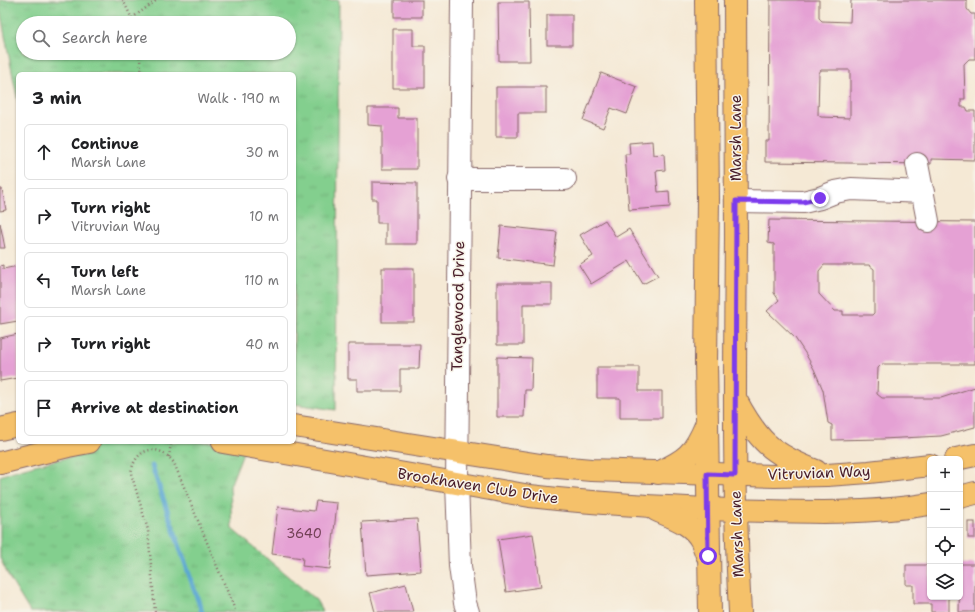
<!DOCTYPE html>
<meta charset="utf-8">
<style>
:root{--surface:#fff;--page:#f6f6f6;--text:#202124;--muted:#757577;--line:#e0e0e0}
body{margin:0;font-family:"Shantell Sans",sans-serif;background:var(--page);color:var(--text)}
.controls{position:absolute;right:12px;bottom:12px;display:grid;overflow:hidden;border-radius:6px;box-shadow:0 1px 3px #0004}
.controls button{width:36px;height:36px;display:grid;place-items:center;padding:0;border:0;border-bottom:1px solid var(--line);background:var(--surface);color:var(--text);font:20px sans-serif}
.stop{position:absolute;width:12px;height:12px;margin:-9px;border:3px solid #7c3aed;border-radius:50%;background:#fff}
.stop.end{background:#7c3aed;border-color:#fff;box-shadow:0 1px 4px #0008}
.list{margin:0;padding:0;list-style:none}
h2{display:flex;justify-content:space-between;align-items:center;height:52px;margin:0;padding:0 16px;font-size:17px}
h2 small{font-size:13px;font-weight:400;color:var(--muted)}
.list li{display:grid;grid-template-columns:26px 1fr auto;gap:12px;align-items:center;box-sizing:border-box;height:56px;margin:0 8px 8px;padding:0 8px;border:1px solid var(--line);border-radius:6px}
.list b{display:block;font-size:15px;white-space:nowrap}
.list p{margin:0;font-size:13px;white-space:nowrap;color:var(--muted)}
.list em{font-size:13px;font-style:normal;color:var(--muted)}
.icon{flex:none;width:22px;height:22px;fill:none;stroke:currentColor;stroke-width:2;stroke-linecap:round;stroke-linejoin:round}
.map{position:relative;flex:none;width:975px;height:612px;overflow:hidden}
.search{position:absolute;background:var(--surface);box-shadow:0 1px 3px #0004;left:16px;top:16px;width:280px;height:44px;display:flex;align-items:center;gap:10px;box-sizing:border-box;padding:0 14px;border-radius:22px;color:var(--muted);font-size:15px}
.panel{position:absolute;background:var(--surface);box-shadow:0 1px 3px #0004;left:16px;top:72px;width:280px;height:372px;border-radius:6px}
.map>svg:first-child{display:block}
.grass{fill:url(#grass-tufts);stroke:#66775c;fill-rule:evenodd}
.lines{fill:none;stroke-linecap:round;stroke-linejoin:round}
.stream{stroke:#59a6d2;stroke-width:5}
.building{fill:#e5a1d4;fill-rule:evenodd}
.minor-casing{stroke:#866666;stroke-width:24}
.major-casing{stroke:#866666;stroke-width:24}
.path{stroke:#866666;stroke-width:2.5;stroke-dasharray:1 3;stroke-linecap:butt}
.minor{stroke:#fff;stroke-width:22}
.major{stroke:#f5c16b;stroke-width:22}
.route{stroke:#7c3aed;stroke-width:5}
.labels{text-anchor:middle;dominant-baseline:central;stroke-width:3;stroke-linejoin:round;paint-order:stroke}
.number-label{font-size:13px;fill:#714055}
.street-label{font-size:15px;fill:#4a1f2b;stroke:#f7f3e8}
</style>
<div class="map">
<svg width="975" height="612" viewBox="0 0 975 612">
<defs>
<pattern id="grass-tufts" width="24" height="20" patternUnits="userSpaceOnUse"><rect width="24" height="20" fill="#83cf8e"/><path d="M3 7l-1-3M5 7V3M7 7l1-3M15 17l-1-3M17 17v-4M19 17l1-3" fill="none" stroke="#73b17b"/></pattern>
</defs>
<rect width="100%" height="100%" fill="#f7f3e8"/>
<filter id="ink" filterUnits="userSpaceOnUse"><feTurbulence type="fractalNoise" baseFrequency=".025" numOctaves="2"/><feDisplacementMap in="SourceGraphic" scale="8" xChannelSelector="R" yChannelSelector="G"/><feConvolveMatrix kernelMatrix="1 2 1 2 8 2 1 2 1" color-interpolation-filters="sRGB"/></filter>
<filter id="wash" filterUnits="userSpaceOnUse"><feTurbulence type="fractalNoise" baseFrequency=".012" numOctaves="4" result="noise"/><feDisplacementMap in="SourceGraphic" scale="16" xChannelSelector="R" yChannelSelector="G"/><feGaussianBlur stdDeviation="0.9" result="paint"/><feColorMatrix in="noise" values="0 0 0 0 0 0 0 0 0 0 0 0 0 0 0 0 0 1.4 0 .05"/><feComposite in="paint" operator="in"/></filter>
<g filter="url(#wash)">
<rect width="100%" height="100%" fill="#f5e9d5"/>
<g class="grass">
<path d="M 0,0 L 339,0 L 336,410 L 294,404 L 294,74 L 18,74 L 18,103 L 0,10 ZM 23,23 L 289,23 L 289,53 L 23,53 Z"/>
<path d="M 85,442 L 247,442 L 230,486 L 232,529 L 316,600 L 323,612 L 30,612 L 10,579 L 0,558 L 0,476 C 28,465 58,460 87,454 Z"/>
</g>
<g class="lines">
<polyline class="stream" points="152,466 202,612"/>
</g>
<g id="blocks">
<g class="building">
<rect x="394" y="0" width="28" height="17"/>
<path d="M 770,0 L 819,0 L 819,18 L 822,21 L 850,22 L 851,0 L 967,0 L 967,9 L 971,14 L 975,14 L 975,59 L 969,59 L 964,64 L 965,99 L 961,99 L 961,107 L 966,107 L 968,111 L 975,111 L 975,160 L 931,159 L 931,164 L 765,162 L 765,141 L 769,141 ZM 821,70 L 850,70 L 850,118 L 821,117 L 818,115 L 819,73 Z"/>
<polygon points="498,2 529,2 530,61 499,61"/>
<rect x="547" y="15" width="25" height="30"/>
<polygon points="393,29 413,29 413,46 425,46 425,88 393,88"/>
<polygon points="601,73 637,87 627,114 611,108 603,128 583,120"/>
<polygon points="496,87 546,87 546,113 518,113 518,137 496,137"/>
<polygon points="368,108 398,108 398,118 417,118 417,169 382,169 382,126 368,125"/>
<polygon points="652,141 653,155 664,154 665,170 656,171 658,192 669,191 670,207 629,210 625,154 630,154 629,143"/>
<polygon points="372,182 417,183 417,244 386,244 386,223 377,223 377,199 372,199"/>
<polygon points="0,189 2,189 6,210 0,211"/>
<polygon points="605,220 616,237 629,229 658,276 643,284 629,261 591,284 579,265 593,256 580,235"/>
<path d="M 769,220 L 975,222 L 975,364 L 882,364 L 878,368 L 877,394 L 882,398 L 941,398 L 975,387 L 975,427 L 941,436 L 882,439 L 832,440 L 832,425 L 828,423 L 823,390 L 814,369 L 805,353 L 795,338 L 767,311 L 779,300 L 774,293 L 774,244 L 768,243 ZM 824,265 L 869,265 L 874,269 L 874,313 L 872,315 L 843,315 L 843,311 L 835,311 L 819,294 L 819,271 Z"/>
<polygon points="0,223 5,248 0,248"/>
<polygon points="501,226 557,232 553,265 498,258"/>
<polygon points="3,265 3,269 18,266 18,321 0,324 0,266"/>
<rect x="382" y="268" width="32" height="54"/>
<polygon points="497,283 552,283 552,304 523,304 523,345 497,345"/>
<polygon points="18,334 18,378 0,381 0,338"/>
<polygon points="348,344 420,344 419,369 400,369 400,391 357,391 357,379 348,379"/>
<polygon points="497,357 532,358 531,390 525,390 524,417 497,417"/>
<polygon points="597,367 639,367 639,391 662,391 662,418 620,418 620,398 597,398"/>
<polygon points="316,501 337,503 330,569 302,566 303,558 272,554 278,507 314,511"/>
<polygon points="417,519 421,571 366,575 362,522"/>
<rect x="968" y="522" width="7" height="16"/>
<polygon points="533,534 541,587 506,592 498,539"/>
<polygon points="960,564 975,564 975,612 959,612"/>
<polygon points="906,565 930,565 930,597 949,597 949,612 931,612 931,604 913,604 913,585 906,585"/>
<polygon points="406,584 413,612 375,612 370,593"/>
</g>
</g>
</g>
<g filter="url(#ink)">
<use href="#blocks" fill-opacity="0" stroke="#866666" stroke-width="1"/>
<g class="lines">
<defs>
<g id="minor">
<polyline points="462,0 457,483 460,566 465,603 468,612"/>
<polyline points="917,164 928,221"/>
<polyline points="459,179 565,179"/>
<polyline points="736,201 803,202 820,198 835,192 851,189 923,192"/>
</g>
<g id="major">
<polyline points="706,0 708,199 706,362 710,612"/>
<path d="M 735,0 C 736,79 736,158 736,237 C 735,362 733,487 740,612"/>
<path d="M 735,398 C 757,440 771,454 816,471"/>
<polyline points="294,426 547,466 591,470 775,476 827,475 869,472 930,465"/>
<polyline points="0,429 18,425"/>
<path d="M 223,442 L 530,496 C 598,504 665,507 733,510 C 799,512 865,515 930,504"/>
<polyline points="956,459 975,455"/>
<polyline points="0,463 68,446 89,442"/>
<path d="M 658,473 C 686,460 694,454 706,425"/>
<polyline points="960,497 975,493"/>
<path d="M 656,510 C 671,517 692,523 701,540 C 703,544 705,550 707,555"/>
</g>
</defs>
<use href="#minor" class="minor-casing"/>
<use href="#major" class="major-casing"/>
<g class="path">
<polyline points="123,0 134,23"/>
<polyline points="132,18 157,0"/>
<polyline points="139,53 142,74"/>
<polyline points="169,457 171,442"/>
<path d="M 155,612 L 148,530 L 131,473 C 135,447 159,442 174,463 L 236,612"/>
</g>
<use href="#minor" class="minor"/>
<use href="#major" class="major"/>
</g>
</g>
<g class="lines" filter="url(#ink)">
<polyline class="route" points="708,556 707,474 735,475 736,201 803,202 820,198"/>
</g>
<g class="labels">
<g class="number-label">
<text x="304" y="533">3640</text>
</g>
<g class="street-label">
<text transform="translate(736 138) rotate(-90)">Marsh Lane</text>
<text transform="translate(458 306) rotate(-89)">Tanglewood Drive</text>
<text transform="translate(819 473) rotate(-2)">Vitruvian Way</text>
<text transform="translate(478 486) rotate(9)">Brookhaven Club Drive</text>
<text transform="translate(737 534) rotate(-92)">Marsh Lane</text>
</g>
</g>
</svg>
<div class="controls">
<button>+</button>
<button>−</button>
<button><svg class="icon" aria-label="locate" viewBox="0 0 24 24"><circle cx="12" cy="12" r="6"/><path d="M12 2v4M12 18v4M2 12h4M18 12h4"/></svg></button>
<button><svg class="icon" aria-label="layers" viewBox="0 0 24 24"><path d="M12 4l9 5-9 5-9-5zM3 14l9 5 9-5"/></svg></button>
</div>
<div class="stop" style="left:708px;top:556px"></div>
<div class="stop end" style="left:820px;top:198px"></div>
<div class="search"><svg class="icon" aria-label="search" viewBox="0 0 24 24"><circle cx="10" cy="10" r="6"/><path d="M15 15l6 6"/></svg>Search here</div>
<section class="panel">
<h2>3 min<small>Walk · 190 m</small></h2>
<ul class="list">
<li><svg class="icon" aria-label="ahead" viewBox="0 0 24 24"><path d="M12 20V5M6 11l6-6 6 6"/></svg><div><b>Continue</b><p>Marsh Lane</p></div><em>30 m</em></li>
<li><svg class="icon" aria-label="right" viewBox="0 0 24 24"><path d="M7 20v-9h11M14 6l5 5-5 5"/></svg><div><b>Turn right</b><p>Vitruvian Way</p></div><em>10 m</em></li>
<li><svg class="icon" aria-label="left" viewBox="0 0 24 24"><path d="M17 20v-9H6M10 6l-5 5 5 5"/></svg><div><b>Turn left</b><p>Marsh Lane</p></div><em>110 m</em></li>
<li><svg class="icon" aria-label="right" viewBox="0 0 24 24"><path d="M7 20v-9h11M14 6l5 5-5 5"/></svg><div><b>Turn right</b></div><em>40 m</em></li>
<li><svg class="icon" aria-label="arrive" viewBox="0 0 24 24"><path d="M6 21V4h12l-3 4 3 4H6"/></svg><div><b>Arrive at destination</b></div></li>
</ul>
</section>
</div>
